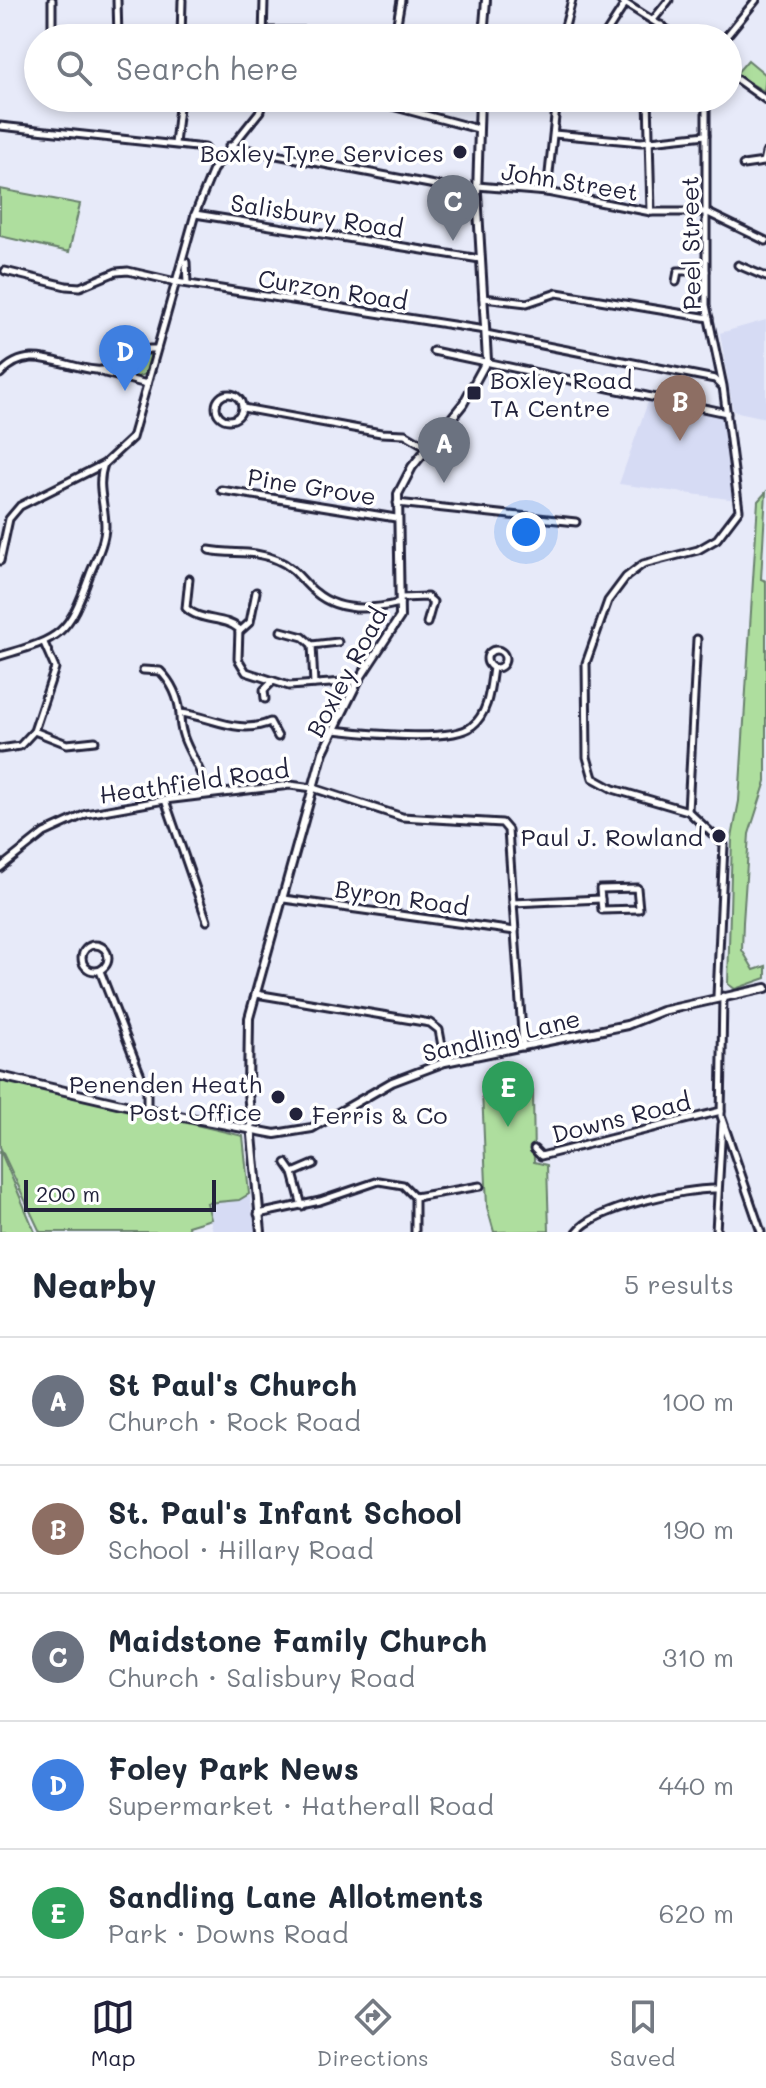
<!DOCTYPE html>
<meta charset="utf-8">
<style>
:root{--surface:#fff;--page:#f2f2f3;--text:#1f2937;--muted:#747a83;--line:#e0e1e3;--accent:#22223b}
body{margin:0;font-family:Mali,sans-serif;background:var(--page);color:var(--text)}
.scale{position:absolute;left:24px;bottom:20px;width:192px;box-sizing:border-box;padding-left:8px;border:4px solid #22223b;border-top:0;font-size:22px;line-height:28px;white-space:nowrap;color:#22223b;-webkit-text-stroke:6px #fff;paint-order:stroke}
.you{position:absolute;left:526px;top:532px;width:28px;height:28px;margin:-20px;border:6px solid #fff;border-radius:50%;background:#1a73e8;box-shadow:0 0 0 12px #1a73e833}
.badge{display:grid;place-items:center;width:52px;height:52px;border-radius:50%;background:var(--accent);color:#fff;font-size:26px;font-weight:700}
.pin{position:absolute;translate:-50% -66px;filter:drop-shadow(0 2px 4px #0008)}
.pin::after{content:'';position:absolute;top:42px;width:28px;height:24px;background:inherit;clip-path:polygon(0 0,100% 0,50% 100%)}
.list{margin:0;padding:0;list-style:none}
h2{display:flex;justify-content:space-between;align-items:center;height:104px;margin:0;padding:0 32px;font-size:34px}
h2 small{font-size:26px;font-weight:400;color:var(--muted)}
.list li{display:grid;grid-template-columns:52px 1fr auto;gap:24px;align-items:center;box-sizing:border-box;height:128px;padding:0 32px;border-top:2px solid var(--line)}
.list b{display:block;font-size:30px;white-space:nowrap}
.list p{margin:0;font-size:26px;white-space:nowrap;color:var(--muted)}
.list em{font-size:26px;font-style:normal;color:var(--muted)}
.icon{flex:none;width:44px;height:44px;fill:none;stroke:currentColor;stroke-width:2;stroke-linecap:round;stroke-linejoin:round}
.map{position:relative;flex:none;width:766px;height:1232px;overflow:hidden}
.search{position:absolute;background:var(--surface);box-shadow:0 4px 12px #0003;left:24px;right:24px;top:24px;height:88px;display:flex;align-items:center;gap:20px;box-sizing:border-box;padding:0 28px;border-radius:44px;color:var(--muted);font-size:30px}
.sheet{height:744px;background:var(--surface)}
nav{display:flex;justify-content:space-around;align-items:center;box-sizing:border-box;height:112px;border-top:2px solid var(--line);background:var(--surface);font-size:22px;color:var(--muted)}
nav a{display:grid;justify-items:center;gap:4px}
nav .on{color:var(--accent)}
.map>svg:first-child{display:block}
.built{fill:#d6dbf4}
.green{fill:#aede9e;stroke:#68806c;stroke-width:2}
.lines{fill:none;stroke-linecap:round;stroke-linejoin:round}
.minor-casing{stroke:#22223b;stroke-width:11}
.tertiary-casing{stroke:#22223b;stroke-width:12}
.minor{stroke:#fff;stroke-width:5}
.tertiary{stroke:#fff;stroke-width:6}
.poi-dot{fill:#22223b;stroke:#fff;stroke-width:3}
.labels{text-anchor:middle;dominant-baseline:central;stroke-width:7;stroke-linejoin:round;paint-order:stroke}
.poi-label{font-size:24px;fill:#22223b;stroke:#fff;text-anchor:end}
.street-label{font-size:24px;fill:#22223b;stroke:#fff}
</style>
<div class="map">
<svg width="766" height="1232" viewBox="0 0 766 1232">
<rect width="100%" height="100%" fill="#e7eaf9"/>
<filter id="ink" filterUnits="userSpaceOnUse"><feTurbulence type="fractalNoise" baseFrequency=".0125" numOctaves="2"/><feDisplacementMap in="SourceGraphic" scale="16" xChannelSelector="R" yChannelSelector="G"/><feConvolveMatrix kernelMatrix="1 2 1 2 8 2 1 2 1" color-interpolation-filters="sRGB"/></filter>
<g filter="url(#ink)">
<g class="built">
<polygon points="766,320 766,418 733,411 720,333"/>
<polygon points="649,399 722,415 730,467 728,477 733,478 736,500 619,484"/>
<polygon points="249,1194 256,1232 213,1232 207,1203 239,1200"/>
</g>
<g class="green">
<polygon points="748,60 766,75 764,91 735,75"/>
<polygon points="0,189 80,204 69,252 0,236"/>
<polygon points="147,352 152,358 147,373 136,378 120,374 117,367"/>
<polygon points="766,492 761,579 766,581 766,781 749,834 743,922 742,950 754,970 766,966 766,978 735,989 728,984 732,838 739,801 758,501"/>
<polygon points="0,1079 243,1136 249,1194 239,1200 207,1203 211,1219 188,1226 189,1232 40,1232 0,1147"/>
<polygon points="482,1091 533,1091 534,1162 547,1165 549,1231 494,1232 487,1207"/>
<polygon points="0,1150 35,1232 0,1232"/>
</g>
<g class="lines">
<defs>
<g id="minor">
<polyline points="52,0 52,38"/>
<polyline points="117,0 118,38"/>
<polyline points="401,0 396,29 442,33"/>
<polyline points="620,0 680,38"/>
<polyline points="653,20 669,0"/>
<polyline points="263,31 319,31 366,38"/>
<polyline points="181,38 182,0"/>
<polyline points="263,38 264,0"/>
<polyline points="562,38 572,0"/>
<polyline points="603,38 625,4"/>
<polyline points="657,38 661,25"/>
<polyline points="725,38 756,0"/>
<polyline points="728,73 766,100"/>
<polyline points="362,98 478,129"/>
<polyline points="648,98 651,212"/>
<polyline points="706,98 706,305 723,386 739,510 717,539 698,550 643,564 626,577 608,601 586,663 587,757 593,778 613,789 688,811 724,845 717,996"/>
<polyline points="0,126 205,148"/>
<polyline points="554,134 641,142 706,135"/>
<polyline points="175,144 180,98"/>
<polyline points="229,146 477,193"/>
<polyline points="743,165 764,162 766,153"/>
<polyline points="477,186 547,192 651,212 706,212 766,241"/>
<polyline points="547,192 557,98"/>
<polyline points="195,214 480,259"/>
<polyline points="186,262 187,283"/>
<polyline points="738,265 766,277"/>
<polyline points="5,271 66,286 80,287 116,272 128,271 176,282 485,330"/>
<polyline points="676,282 678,271 706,271"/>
<polyline points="483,298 527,303 557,293 709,318"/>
<polyline points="486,334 715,379 722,386"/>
<polyline points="433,351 727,413"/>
<polyline points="101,372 147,384"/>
<path d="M 0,374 C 29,342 60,367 96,370 C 111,372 135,355 149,349 L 156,349"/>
<circle cx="229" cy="407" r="13"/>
<polyline points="243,408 381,433 405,434 429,448"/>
<polyline points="221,490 396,518"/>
<polyline points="397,503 576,522"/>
<path d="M 209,550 C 234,555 252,549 277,560 C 296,568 301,581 315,592 C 338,612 372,610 400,603"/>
<polyline points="0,561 9,519 20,506 104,464 132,438 195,214 213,170 260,111 263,98"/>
<path d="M 189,579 L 186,608 C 200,622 224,616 239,629 L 238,659 L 246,672 L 289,686 L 358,681"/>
<polyline points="401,598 427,597 433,602 427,623"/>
<polyline points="281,631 303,637 312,645"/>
<polyline points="239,632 250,622 256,592"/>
<circle cx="496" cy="659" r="9"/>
<path d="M 0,656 C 62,638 68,635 90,574 C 96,559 105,542 105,526 C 105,504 96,486 104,464"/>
<path d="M 143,670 L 160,671 C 172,683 178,696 180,713"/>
<polyline points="314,684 312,645 338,642"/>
<polyline points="265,699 264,690 273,681"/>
<path d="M 334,730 C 360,733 453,743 472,726 C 489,713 490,687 493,668"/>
<polyline points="34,731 67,744 95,741"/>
<polyline points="0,749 20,746 34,731 55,668 44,643"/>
<path d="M 206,794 C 202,761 179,747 180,713 C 211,716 238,736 270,722 L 278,737"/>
<polyline points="165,800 207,921"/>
<polyline points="688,811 697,639"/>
<polyline points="0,868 44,833 86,814 165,800 290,785 313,788 402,817 502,823 508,830 523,1047"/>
<polygon points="637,888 639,909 602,910 600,889"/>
<polyline points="284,899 515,931"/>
<polyline points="513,903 601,899"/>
<circle cx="95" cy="958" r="13"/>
<polyline points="100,971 147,1091 147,1110"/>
<polyline points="256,994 430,1023 439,1030 445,1062"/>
<polyline points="723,996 721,1116 761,1232"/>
<polyline points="534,1149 541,1156 721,1111"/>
<polyline points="286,1163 293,1173 302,1206"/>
<polyline points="293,1173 314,1164"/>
<polyline points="415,1197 480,1186"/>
<polyline points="258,1214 320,1201 379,1181 403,1185 415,1197 415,1232"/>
<polyline points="716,1231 722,1124"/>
<path d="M 577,1232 C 594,1208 686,1188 717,1189"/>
</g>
<g id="tertiary">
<polyline points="483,38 486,0"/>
<polyline points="0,1076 147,1110 275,1134 312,1128 392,1082 445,1062 627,1025 662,1011 766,988"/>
<polyline points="261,1232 248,1092 249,1018 323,752 358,681 400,617 398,494 412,467 463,404 487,360 477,193 480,98"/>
</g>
</defs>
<use href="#minor" class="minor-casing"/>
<use href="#tertiary" class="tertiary-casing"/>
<use href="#minor" class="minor"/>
<use href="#tertiary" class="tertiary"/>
</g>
</g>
<g class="poi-dot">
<circle cx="460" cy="152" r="8"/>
<rect x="466" y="385" width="16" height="16" rx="4"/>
<circle cx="719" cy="836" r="8"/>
<circle cx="278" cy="1097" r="8"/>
<circle cx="296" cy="1114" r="8"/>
</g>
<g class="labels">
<g class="poi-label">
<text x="444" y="152">Boxley Tyre Services</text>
<text x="490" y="379" text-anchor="start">Boxley Road<tspan x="490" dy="28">TA Centre</tspan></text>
<text x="703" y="836">Paul J. Rowland</text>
<text x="262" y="1083">Penenden Heath<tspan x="262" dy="28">Post Office</tspan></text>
<text x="312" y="1114" text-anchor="start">Ferris &amp; Co</text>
</g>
<g class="street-label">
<text transform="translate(570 181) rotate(9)">John Street</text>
<text transform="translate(317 215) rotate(9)">Salisbury Road</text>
<text transform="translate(690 243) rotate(-91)">Peel Street</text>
<text transform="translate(333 289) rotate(9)">Curzon Road</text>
<text transform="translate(312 486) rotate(9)">Pine Grove</text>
<text transform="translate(346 672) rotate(-62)">Boxley Road</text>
<text transform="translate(194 781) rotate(-8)">Heathfield Road</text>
<text transform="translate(402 897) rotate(8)">Byron Road</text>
<text transform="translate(501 1035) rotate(-13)">Sandling Lane</text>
<text transform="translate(621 1117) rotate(-14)">Downs Road</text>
</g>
</g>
</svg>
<div class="scale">200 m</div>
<div class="you"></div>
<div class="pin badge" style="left:444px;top:483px;background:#6b7280">A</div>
<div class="pin badge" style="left:680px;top:441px;background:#8d6e63">B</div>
<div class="pin badge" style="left:453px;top:241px;background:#6b7280">C</div>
<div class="pin badge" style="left:125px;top:391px;background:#3f7fe0">D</div>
<div class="pin badge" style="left:508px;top:1127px;background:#2e9e5b">E</div>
<div class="search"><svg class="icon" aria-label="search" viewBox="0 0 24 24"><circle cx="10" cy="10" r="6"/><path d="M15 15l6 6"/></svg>Search here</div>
</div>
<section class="sheet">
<h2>Nearby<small>5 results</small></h2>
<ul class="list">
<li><span class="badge" style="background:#6b7280">A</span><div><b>St Paul's Church</b><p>Church · Rock Road</p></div><em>100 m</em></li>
<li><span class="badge" style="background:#8d6e63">B</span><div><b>St. Paul's Infant School</b><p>School · Hillary Road</p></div><em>190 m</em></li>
<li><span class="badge" style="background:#6b7280">C</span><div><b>Maidstone Family Church</b><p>Church · Salisbury Road</p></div><em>310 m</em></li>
<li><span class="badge" style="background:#3f7fe0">D</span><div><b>Foley Park News</b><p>Supermarket · Hatherall Road</p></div><em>440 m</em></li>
<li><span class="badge" style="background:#2e9e5b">E</span><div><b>Sandling Lane Allotments</b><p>Park · Downs Road</p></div><em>620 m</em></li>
</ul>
</section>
<nav>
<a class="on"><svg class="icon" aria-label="map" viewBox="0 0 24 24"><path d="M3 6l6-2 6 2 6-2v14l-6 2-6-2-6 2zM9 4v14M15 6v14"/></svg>Map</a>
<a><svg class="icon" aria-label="directions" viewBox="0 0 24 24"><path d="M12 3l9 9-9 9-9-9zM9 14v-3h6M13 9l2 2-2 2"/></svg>Directions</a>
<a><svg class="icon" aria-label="saved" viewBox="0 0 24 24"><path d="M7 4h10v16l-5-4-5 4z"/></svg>Saved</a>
</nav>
